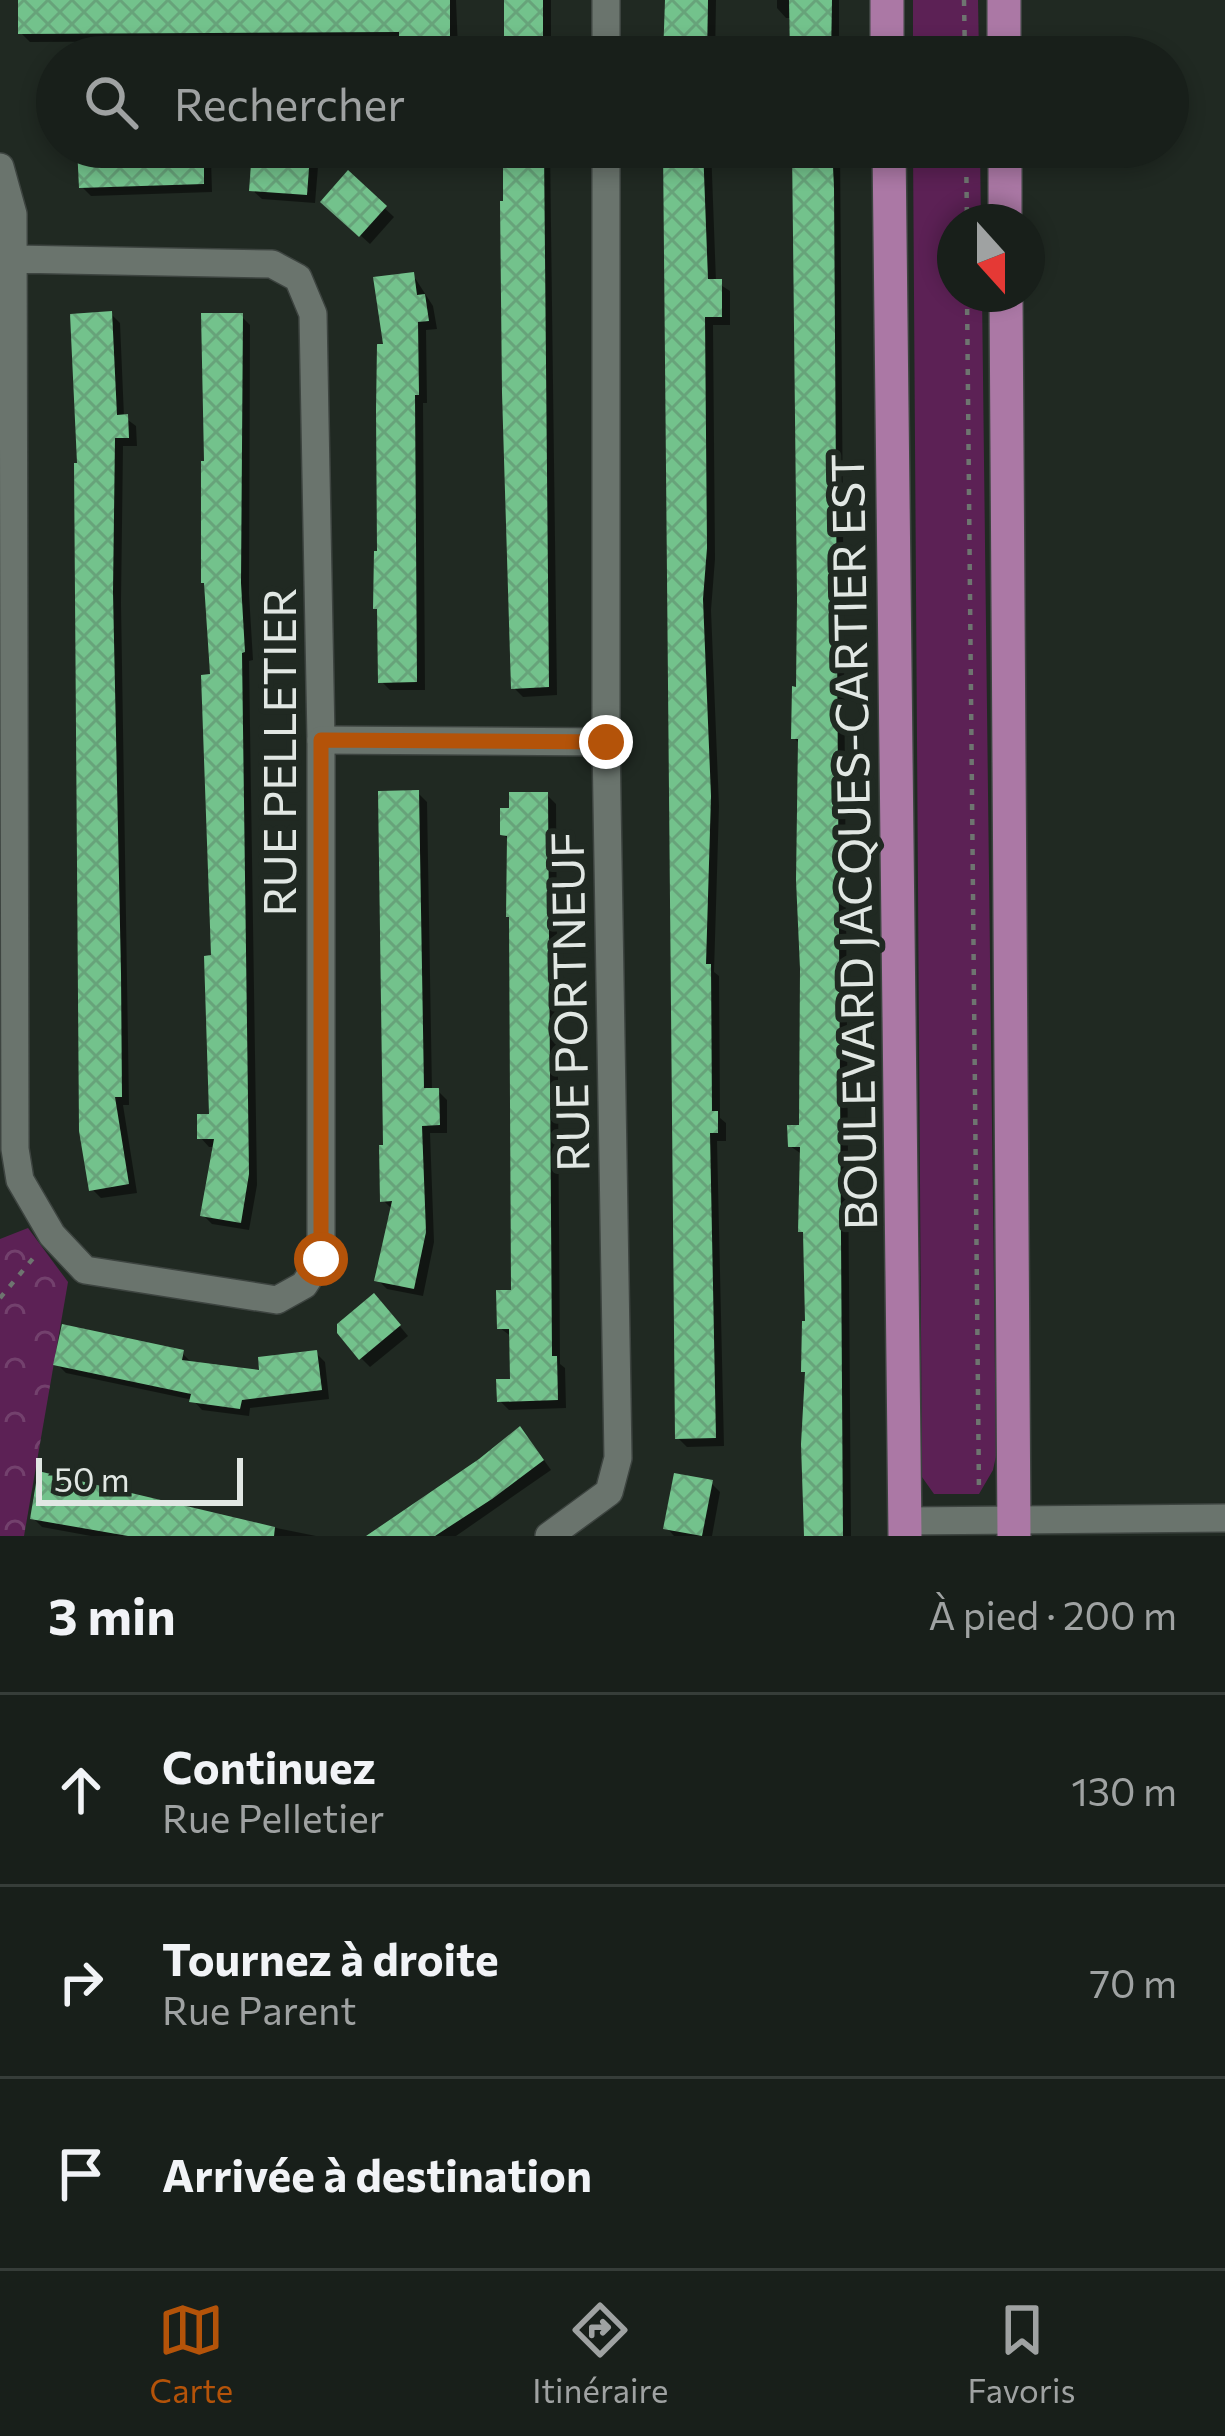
<!DOCTYPE html>
<html lang="fr">
<meta charset="utf-8">
<style>
:root{--surface:#181f1a;--page:#252c27;--text:#f1f3f6;--muted:#9fa2a2;--line:#363d39;--accent:#b45309}
body{margin:0;font-family:Commissioner,sans-serif;background:var(--page);color:var(--text)}
.compass{position:absolute;left:937px;top:204px;width:108px;height:108px;border-radius:50%;background:var(--surface);box-shadow:0 6px 18px #0003;rotate:159deg}
.scale{position:absolute;left:36px;bottom:30px;width:207px;box-sizing:border-box;padding-left:12px;border:6px solid #e1e7e3;border-top:0;font-size:33px;line-height:42px;white-space:nowrap;color:#e1e7e3;-webkit-text-stroke:9px #202922;paint-order:stroke}
.stop{position:absolute;width:36px;height:36px;margin:-27px;border:9px solid #b45309;border-radius:50%;background:#fff}
.stop.end{background:#b45309;border-color:#fff;box-shadow:0 3px 12px #0008}
.list{margin:0;padding:0;list-style:none}
h2{display:flex;justify-content:space-between;align-items:center;height:156px;margin:0;padding:0 48px;font-size:51px}
h2 small{font-size:39px;font-weight:400;color:var(--muted)}
.list li{display:grid;grid-template-columns:78px 1fr auto;gap:36px;align-items:center;box-sizing:border-box;height:192px;padding:0 48px;border-top:3px solid var(--line)}
.list b{display:block;font-size:45px;white-space:nowrap}
.list p{margin:0;font-size:39px;white-space:nowrap;color:var(--muted)}
.list em{font-size:39px;font-style:normal;color:var(--muted)}
.icon{flex:none;width:66px;height:66px;fill:none;stroke:currentColor;stroke-width:2;stroke-linecap:round;stroke-linejoin:round}
.map{position:relative;flex:none;width:1225px;height:1536px;overflow:hidden}
.search{position:absolute;background:var(--surface);box-shadow:0 6px 18px #0003;left:36px;right:36px;top:36px;height:132px;display:flex;align-items:center;gap:30px;box-sizing:border-box;padding:0 42px;border-radius:66px;color:var(--muted);font-size:45px}
.sheet{height:732px;background:var(--surface)}
nav{display:flex;justify-content:space-around;align-items:center;box-sizing:border-box;height:168px;border-top:3px solid var(--line);background:var(--surface);font-size:33px;color:var(--muted)}
nav a{display:grid;justify-items:center;gap:6px}
nav .on{color:var(--accent)}
.map>svg:first-child{display:block}
.grass{fill:#5c2155}
.forest{fill:url(#forest-crowns)}
.shadow{fill:#0007}
.building{fill:url(#building-cross-hatch)}
.lines{fill:none;stroke-linecap:round;stroke-linejoin:round}
.minor-casing{stroke:#3d4440;stroke-width:30}
.major-casing{stroke:#3d4440;stroke-width:36}
.path{stroke:#6e7570;stroke-width:4.5;stroke-dasharray:6 9;stroke-linecap:butt}
.minor{stroke:#6a746d;stroke-width:27}
.major{stroke:#ab78a5;stroke-width:33}
.route{stroke:#b45309;stroke-width:15}
.labels{text-anchor:middle;dominant-baseline:central;stroke-width:12;stroke-linejoin:round;paint-order:stroke}
.street-label{font-size:45px;fill:#e1e7e3;stroke:#202922}
</style>
<div class="map">
<svg width="1225" height="1536" viewBox="0 0 1225 1536">
<defs>
<pattern id="forest-crowns" width="20" height="18" patternUnits="userSpaceOnUse" patternTransform="scale(3)"><rect width="20" height="18" fill="#5c2155"/><path d="M2 6a3 3 0 1 1 6 0M12 15a3 3 0 1 1 6 0" fill="none" stroke="#73416d"/></pattern>
<pattern id="building-cross-hatch" width="8" height="8" patternUnits="userSpaceOnUse" patternTransform="scale(3)"><rect width="8" height="8" fill="#73c28c"/><path d="M0 0l8 8M0 8l8-8" fill="none" stroke="#67a37a"/></pattern>
</defs>
<rect width="100%" height="100%" fill="#202922"/>
<g class="grass">
<polygon points="913,0 978,0 979,57 913,57"/>
<polygon points="913,147 980,147 981,222 955,222 955,294 982,294 996,1456 993,1470 979,1494 934,1494 922,1477"/>
</g>
<polygon class="forest" points="28,1228 68,1282 24,1536 0,1536 0,1239"/>
<g class="shadow">
<polygon points="21,0 456,0 458,50 411,50 401,40 30,42 21,33"/>
<rect x="507" y="0" width="44" height="57"/>
<polygon points="669,0 716,0 715,57 667,57"/>
<polygon points="777,0 839,0 839,57 793,57 792,18 786,18 777,8"/>
<polygon points="93,147 202,150 211,159 212,192 91,196 82,187"/>
<polygon points="506,147 550,147 557,695 523,697 514,688"/>
<polygon points="666,147 711,147 716,282 730,291 730,325 713,325 715,559 711,610 719,806 714,972 719,976 720,1118 726,1123 726,1141 717,1141 724,1446 687,1447 678,1438"/>
<polygon points="795,147 840,147 851,1536 807,1536 806,1236 802,1231 803,1155 790,1146 802,1128 800,744 794,738 800,690"/>
<polygon points="309,158 318,167 315,203 262,199 252,190"/>
<polygon points="349,175 394,217 370,244 324,202"/>
<polygon points="413,275 433,306 437,329 426,330 427,403 423,403 425,690 390,690 381,681 380,611 376,608 380,347 387,347"/>
<polygon points="111,314 120,323 124,417 136,426 137,446 123,446 121,603 129,1105 123,1105 137,1193 101,1198 92,1189"/>
<polygon points="241,316 250,325 249,594 253,660 249,661 257,1185 249,1230 212,1224 203,1215 216,1147 209,1147 200,1137 212,1117 213,677"/>
<polygon points="418,793 427,802 432,1091 438,1091 447,1100 447,1133 430,1133 434,1242 423,1296 387,1289 378,1280 393,1210 383,1200"/>
<polygon points="547,795 556,804 560,1364 565,1368 566,1408 509,1410 500,1401 513,1382 512,1337 500,1328 514,1293 510,841 503,834"/>
<polygon points="383,1306 408,1336 370,1367 361,1358"/>
<polygon points="182,1353 191,1362 263,1373 316,1353 325,1362 329,1399 250,1408 249,1416 202,1410 193,1400 66,1373 57,1364"/>
<polygon points="529,1439 551,1470 456,1536 372,1536"/>
<polygon points="711,1483 720,1492 712,1536 674,1536 667,1528"/>
<polygon points="158,1504 316,1536 91,1536 42,1527 33,1518"/>
</g>
<g class="building">
<polygon points="18,0 450,0 450,42 399,42 399,32 18,34"/>
<rect x="504" y="0" width="39" height="46"/>
<polygon points="665,0 708,0 707,57 663,57"/>
<polygon points="789,0 832,0 831,57 790,57"/>
<polygon points="77,147 204,147 204,184 79,188"/>
<polygon points="503,147 544,147 549,687 511,689 502,393 500,201 503,201"/>
<polygon points="663,147 703,147 708,279 722,279 722,317 705,317 707,548 703,599 711,796 706,964 711,964 712,1111 718,1111 718,1133 710,1133 716,1438 675,1439"/>
<polygon points="792,147 832,147 834,187 843,1536 804,1536 801,1444 805,1372 801,1372 802,1321 805,1321 803,1232 798,1232 800,1147 788,1147 787,1125 799,1125 800,969 796,880 798,739 791,739 792,686 796,687 797,598"/>
<polygon points="252,150 310,155 307,195 249,191"/>
<polygon points="348,170 387,206 359,237 320,202"/>
<polygon points="414,272 417,295 425,294 429,321 418,322 419,395 415,395 417,682 378,683 377,609 373,609 374,551 377,551 376,410 377,344 383,344 373,277"/>
<polygon points="112,311 117,415 128,414 129,438 115,438 113,592 121,973 122,1097 115,1097 129,1184 89,1191 79,1131 74,463 77,463 70,314"/>
<polygon points="201,313 243,313 241,583 245,652 242,653 249,1174 241,1223 200,1216 214,1139 197,1139 197,1114 209,1114 204,956 211,955 201,675 210,674 204,583 201,583 201,461 204,461"/>
<polygon points="419,790 424,1088 439,1088 440,1125 422,1126 426,1232 414,1289 374,1281 392,1201 380,1202 379,1145 383,1145 378,791"/>
<polygon points="509,792 548,792 552,1356 557,1356 558,1400 497,1402 496,1379 510,1379 509,1329 497,1329 496,1290 511,1290 509,917 506,917 507,836 500,835 500,808 509,808"/>
<polygon points="374,1293 401,1325 359,1360 337,1333 337,1324"/>
<polygon points="62,1324 184,1350 182,1360 259,1370 258,1357 317,1350 322,1390 242,1400 240,1409 189,1402 191,1394 53,1365"/>
<polygon points="520,1426 544,1460 492,1499 435,1536 366,1536 479,1459"/>
<polygon points="38,1471 275,1527 274,1536 128,1536 30,1519"/>
<polygon points="674,1473 713,1480 702,1536 663,1529"/>
</g>
<g class="lines">
<defs>
<g id="minor">
<polyline points="606,57 606,0"/>
<polyline points="0,167 13,214 15,1149 20,1180 52,1235 85,1270 277,1300 304,1285 321,1259 321,740 313,314 298,278 272,264 14,259"/>
<polyline points="321,740 606,742"/>
<polyline points="905,1521 1225,1518"/>
<polyline points="549,1536 609,1492 618,1458 606,742 606,147"/>
</g>
<g id="major">
<polyline points="887,0 887,57"/>
<polyline points="1004,0 1004,57"/>
<polyline points="889,147 905,1536"/>
<polyline points="1005,147 1005,222"/>
<polyline points="1006,294 1014,1536"/>
</g>
</defs>
<use href="#minor" class="minor-casing"/>
<use href="#major" class="major-casing"/>
<g class="path">
<polyline points="964,0 965,57"/>
<polyline points="966,147 967,222"/>
<polyline points="967,294 979,1494"/>
<polyline points="0,1298 35,1256"/>
</g>
<use href="#minor" class="minor"/>
<use href="#major" class="major"/>
</g>
<g class="lines">
<polyline class="route" points="321,1259 321,740 606,742"/>
</g>
<g class="labels">
<g class="street-label">
<text transform="translate(277 752) rotate(-90)">RUE PELLETIER</text>
<text transform="translate(852 842) rotate(-91)">BOULEVARD JACQUES-CARTIER EST</text>
<text transform="translate(568 1002) rotate(-91)">RUE PORTNEUF</text>
</g>
</g>
</svg>
<svg class="compass" viewBox="-18 -18 36 36"><path d="M0-13l5 13h-10z" fill="#e53935"/><path d="M0 13l5-13h-10z" fill="#9fa2a2"/></svg>
<div class="scale">50 m</div>
<div class="stop" style="left:321px;top:1259px"></div>
<div class="stop end" style="left:606px;top:742px"></div>
<div class="search"><svg class="icon" aria-label="search" viewBox="0 0 24 24"><circle cx="10" cy="10" r="6"/><path d="M15 15l6 6"/></svg>Rechercher</div>
</div>
<section class="sheet">
<h2>3 min<small>À pied · 200 m</small></h2>
<ul class="list">
<li><svg class="icon" aria-label="ahead" viewBox="0 0 24 24"><path d="M12 20V5M6 11l6-6 6 6"/></svg><div><b>Continuez</b><p>Rue Pelletier</p></div><em>130 m</em></li>
<li><svg class="icon" aria-label="right" viewBox="0 0 24 24"><path d="M7 20v-9h11M14 6l5 5-5 5"/></svg><div><b>Tournez à droite</b><p>Rue Parent</p></div><em>70 m</em></li>
<li><svg class="icon" aria-label="arrive" viewBox="0 0 24 24"><path d="M6 21V4h12l-3 4 3 4H6"/></svg><div><b>Arrivée à destination</b></div></li>
</ul>
</section>
<nav>
<a class="on"><svg class="icon" aria-label="map" viewBox="0 0 24 24"><path d="M3 6l6-2 6 2 6-2v14l-6 2-6-2-6 2zM9 4v14M15 6v14"/></svg>Carte</a>
<a><svg class="icon" aria-label="directions" viewBox="0 0 24 24"><path d="M12 3l9 9-9 9-9-9zM9 14v-3h6M13 9l2 2-2 2"/></svg>Itinéraire</a>
<a><svg class="icon" aria-label="saved" viewBox="0 0 24 24"><path d="M7 4h10v16l-5-4-5 4z"/></svg>Favoris</a>
</nav>
